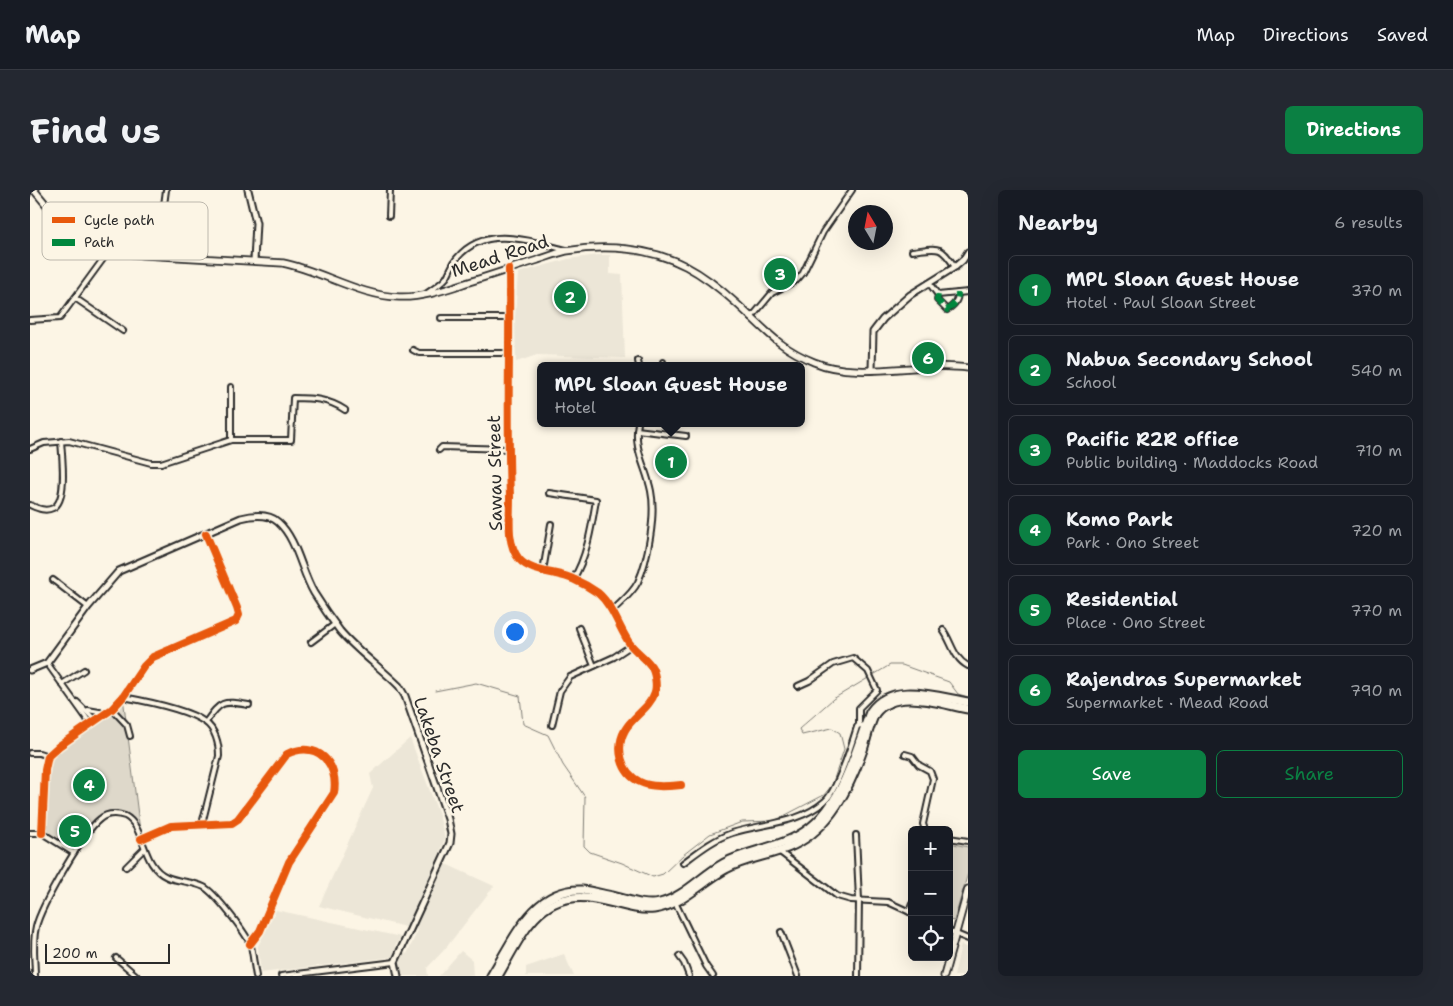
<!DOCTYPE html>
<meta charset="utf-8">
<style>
:root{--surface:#171b24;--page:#242831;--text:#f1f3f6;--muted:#9ea1a6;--line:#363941;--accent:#0b8043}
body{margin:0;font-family:"Shantell Sans",sans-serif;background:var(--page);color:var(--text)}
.controls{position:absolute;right:15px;bottom:15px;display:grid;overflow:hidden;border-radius:8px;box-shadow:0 5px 20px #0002}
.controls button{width:45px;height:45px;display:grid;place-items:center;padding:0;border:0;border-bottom:1px solid var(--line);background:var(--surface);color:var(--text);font:25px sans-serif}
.compass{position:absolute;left:818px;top:15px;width:45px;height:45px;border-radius:50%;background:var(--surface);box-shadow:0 5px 20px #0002;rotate:350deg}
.scale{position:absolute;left:15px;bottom:12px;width:125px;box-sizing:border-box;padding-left:5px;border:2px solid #2b2b2b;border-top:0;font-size:14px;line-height:18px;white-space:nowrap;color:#2b2b2b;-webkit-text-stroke:4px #fcf5e5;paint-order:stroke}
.you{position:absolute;left:484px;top:441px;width:18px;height:18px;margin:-12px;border:4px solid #fff;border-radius:50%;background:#1a73e8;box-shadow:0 0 0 8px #1a73e833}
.badge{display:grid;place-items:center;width:32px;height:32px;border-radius:50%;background:var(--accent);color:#fff;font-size:16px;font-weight:700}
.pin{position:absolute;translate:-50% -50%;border:2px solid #fff;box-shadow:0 1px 5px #0006}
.popup{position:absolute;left:507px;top:172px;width:268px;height:65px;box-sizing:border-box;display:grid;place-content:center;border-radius:8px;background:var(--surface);filter:drop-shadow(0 1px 4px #0005);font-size:16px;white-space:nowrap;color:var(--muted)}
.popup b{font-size:19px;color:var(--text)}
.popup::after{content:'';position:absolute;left:50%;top:100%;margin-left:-10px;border:10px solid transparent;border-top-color:var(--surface)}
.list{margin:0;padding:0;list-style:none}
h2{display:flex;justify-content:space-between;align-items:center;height:65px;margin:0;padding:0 20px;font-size:21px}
h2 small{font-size:16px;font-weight:400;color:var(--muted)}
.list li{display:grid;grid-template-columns:32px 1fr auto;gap:15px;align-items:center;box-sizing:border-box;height:70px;margin:0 10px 10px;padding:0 10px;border:1px solid var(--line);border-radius:8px}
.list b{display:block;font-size:19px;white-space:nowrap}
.list p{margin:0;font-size:16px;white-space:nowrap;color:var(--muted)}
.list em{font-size:16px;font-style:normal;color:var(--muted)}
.actions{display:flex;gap:10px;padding:15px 20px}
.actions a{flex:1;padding:11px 0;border:1px solid var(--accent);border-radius:8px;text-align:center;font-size:18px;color:var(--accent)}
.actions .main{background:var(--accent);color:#fff}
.icon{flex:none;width:28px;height:28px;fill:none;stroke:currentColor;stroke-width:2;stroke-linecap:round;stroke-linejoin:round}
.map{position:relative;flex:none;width:938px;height:786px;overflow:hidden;border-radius:8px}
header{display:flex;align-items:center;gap:30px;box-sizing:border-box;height:70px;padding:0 25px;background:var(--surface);border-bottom:1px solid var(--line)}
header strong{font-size:24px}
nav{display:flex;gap:28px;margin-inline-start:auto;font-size:18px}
.intro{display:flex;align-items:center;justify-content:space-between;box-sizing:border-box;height:120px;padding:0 30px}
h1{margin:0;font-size:35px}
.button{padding:12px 22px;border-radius:8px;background:var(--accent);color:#fff;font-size:18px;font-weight:700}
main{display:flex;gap:30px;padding:0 30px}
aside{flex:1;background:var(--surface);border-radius:8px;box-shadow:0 5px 20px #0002}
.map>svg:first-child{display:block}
.built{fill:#ece6d7}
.green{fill:#ded8ca;stroke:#84827a}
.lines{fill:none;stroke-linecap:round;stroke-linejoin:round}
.stream{stroke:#7d7b74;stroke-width:1}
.street-casing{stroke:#2b2b2b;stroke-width:8}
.secondary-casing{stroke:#2b2b2b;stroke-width:9}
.primary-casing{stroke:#2b2b2b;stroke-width:9}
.highway-casing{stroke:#2b2b2b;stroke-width:11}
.street{stroke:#fcf5e5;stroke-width:4}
.secondary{stroke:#fcf5e5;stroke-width:5}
.primary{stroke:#fcf5e5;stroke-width:5.5}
.highway{stroke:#fcf5e5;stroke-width:7}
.quiet{stroke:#00873e;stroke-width:6;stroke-dasharray:12 6;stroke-linecap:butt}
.cycleway-casing{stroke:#fcf5e5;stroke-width:11}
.cycleway{stroke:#e8590c;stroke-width:8}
.labels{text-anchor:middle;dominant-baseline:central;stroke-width:5;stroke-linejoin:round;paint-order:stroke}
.street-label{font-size:18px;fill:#2b2b2b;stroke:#fcf5e5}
.key{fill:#fcf5e5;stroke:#bdb8ad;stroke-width:1}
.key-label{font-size:14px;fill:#2b2b2b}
</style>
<header>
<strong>Map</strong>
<nav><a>Map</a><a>Directions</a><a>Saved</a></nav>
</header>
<div class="intro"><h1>Find us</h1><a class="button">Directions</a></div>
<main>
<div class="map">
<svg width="938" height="786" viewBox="0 0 938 786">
<rect width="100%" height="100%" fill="#fcf5e5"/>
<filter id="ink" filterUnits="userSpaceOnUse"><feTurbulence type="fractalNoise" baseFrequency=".02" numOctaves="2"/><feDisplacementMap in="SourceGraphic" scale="10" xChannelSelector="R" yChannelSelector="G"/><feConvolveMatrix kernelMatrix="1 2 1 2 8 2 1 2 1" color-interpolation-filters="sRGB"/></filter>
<g filter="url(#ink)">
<g class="built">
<polygon points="569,65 580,65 580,84 592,85 595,168 507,165 486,172 485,128 488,83 538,69"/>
<polygon points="380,548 409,625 415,648 407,670 464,696 415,759 397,778 398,786 370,786 368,776 363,767 231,783 228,756 246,720 371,747 365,756 377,764 388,740 289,716 343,598 340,584"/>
<polygon points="931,755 938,758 938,786 924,786"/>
<polygon points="431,761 442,770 443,786 409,786"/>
<polygon points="534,764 544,786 496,786 496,777"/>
</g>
<g class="green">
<polygon points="93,507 111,649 103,631 88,625 71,629 43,664 12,643 15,565"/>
<polygon points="919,653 938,657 938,683 924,731 919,730"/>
</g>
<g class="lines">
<polyline class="stream" points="405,501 446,493 490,506 493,534 518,545 533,575 555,607 554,656 560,662 592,673 623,687 633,684 653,665 680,644 712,632 744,631 794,605 802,595 814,559 810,543 802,538 772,545 769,539 803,509 860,475 872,475 919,492 928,504 938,507"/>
<defs>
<g id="street">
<polyline points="134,15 136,0"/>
<polyline points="359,26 360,0"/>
<path d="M 882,61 C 908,58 910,54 925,77"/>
<path d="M 479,79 C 480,155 477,231 480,306 C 480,319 479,332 480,344 C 481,353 483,362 489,369 C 502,384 528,381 545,390 C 552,393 561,398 568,403 C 583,416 589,438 600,454 C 606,462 616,468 621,476 C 625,482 627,495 625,502 C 620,518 603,526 595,540 C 585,558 591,583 610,592 C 622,598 639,596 651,595"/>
<polyline points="899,93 908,105 938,102"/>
<path d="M 397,103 C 403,99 411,94 416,88 C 420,82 422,74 427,68 C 455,34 500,51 536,60"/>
<path d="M 908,105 L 907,110 L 917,120 C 924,115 928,111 928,103"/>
<polyline points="45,108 93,141"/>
<polyline points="411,128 480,128"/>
<polyline points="721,128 742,103 767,90 773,83 793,42 822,0"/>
<polyline points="0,130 30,128 79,61"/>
<polyline points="383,160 389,163 479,163"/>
<polyline points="608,171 609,176"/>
<polyline points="633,176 633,172"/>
<polyline points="607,240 656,246"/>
<polyline points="201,250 201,197"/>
<path d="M 0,259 L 14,253 L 39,251 L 121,273 L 131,273 L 201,250 L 261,250 L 263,208 C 283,208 299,209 315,220"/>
<polyline points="409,260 412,257 478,259"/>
<path d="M 519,303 L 566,310 C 562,334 557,368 543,389"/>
<path d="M 0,315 C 7,318 15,322 23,318 C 38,311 32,266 31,251"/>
<polyline points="513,381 521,334"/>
<polyline points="23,390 58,417"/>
<path d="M 582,421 C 591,412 602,404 608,392 C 618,370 626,325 621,301 C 616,276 603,260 608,233"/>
<polyline points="549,438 564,476"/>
<path d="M 913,440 C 922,452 923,468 938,476"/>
<polyline points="281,452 305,434"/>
<polyline points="17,473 57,529 59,536"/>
<polyline points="32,494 54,480"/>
<polyline points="768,496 779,491 803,474 823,468 838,481 847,500 829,518 829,535"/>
<path d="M 93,507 C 115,511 157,519 175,532 C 185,539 189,553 189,566 L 172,634"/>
<polyline points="47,512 66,531"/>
<polyline points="82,519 97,535 100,546"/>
<polyline points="58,520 75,523"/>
<path d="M 176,532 C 191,510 193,511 219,515"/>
<polyline points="522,535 530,501 540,487 584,467 602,455"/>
<polyline points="0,563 9,563 18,566"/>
<polyline points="875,564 882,566 889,575 900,581 903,589 893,634 895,640"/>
<polyline points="0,643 12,643 44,663"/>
<polyline points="12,643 15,580 18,566 29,556 82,519 93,507 114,476 123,467 206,431 209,425 207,418 176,344"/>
<polyline points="826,645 829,710 828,786"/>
<polyline points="919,648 938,651"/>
<path d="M 111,649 L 141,636 L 202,633 L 208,629 L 257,564 C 287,550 309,573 304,603 L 259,672 L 230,741 L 220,754"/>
<polyline points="750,662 807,706 821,710 858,712 882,723"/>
<path d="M 653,673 C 669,661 684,649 702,643 C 734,633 769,634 795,611 C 807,601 822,553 827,537 L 829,535 L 835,536"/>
<polyline points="96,677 114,659"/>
<polyline points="645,712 676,776 683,786"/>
<polyline points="879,722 882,714"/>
<polyline points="919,741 938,749"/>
<polyline points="751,742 768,786"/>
<polyline points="649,766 654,773 659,786"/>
<polyline points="86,768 107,786"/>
<path d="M 5,786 C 5,770 2,753 6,737 C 11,716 54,641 70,629 C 77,623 86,623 95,626 C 116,637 111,676 137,687 C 148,692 162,691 174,697 C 185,703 217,744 221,756 C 223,765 224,776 226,786"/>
<polyline points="251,786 365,772"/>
</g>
<g id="secondary">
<polyline points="218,0 226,33 224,71"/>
<polyline points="842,179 843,142 853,129 880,105 925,77 933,70 938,62"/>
<path d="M 0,480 L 17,473 L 58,417 L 89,381 L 211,328 C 223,325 238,323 248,332 C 267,349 271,381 284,403 C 292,416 301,429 310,441 C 326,460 351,478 369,496 L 375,506 L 418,629 L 421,644 L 420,653 L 365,772 L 368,786"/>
</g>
<g id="primary">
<path d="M 4,0 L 19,18 L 44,42 L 79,61 L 113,65 L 253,73 C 292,81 330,106 369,107 C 393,108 417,99 439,92 C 462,85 485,77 508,70 C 517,67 527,63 536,61 C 554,58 579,57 597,59 C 643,64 672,82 706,113 C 734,138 747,157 784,172 C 829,191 890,171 938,178"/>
<polyline points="914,786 938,699"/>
</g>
<g id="highway">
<path d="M 461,786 C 483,751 503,698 552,700 C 562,701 572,704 582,706 C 596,709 615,717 630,713 C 654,707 672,685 694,673 C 715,662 739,659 761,649 C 810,628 823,567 840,522 C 862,490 907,507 938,512"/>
<path d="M 468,786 C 491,747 509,698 565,709 C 585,712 604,721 624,719 C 651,716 673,691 696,679 C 717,667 742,666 764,655 C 800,638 820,597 833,560 C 837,548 839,536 845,524 C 865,497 910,514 938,519"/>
</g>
</defs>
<use href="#street" class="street-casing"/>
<use href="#secondary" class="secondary-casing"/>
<use href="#primary" class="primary-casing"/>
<use href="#highway" class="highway-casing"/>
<use href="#street" class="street"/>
<use href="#secondary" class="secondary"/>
<use href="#primary" class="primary"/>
<use href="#highway" class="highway"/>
<path class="quiet" d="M 908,105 L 907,110 L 917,120 C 924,115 928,111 928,103"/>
<defs>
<g id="cycleway">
<path d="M 479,79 C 480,155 477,231 480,306 C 480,319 479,332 480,344 C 481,353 483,362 489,369 C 502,384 528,381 545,390 C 552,393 561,398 568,403 C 583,416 589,438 600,454 C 606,462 616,468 621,476 C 625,482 627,495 625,502 C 620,518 603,526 595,540 C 585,558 591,583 610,592 C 622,598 639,596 651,595"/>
<polyline points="12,643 15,580 18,566 29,556 82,519 93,507 114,476 123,467 206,431 209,425 207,418 176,344"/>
<path d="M 111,649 L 141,636 L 202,633 L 208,629 L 257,564 C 287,550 309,573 304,603 L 259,672 L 230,741 L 220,754"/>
</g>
</defs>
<use href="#cycleway" class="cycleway-casing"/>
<use href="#cycleway" class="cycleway"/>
</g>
</g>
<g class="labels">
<g class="street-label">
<text transform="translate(470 66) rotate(-18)">Mead Road</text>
<text transform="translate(465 283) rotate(-91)">Sawau Street</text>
<text transform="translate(409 565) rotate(71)">Lakeba Street</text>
</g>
</g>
<rect x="12" y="12" width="166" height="58" rx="8" class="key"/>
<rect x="22" y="27" width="23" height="6" fill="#e8590c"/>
<rect x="22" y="49" width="23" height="7" fill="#00873e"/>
<g class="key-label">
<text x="54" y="35">Cycle path</text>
<text x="54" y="57">Path</text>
</g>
</svg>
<div class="controls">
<button>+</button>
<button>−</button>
<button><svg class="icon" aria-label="locate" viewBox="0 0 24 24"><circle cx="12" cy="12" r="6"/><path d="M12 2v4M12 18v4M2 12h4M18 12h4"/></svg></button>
</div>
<svg class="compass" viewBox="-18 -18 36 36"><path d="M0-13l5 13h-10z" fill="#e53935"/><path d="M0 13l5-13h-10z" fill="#9ea1a6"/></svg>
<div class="scale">200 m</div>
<div class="you"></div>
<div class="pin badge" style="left:641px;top:272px">1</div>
<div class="popup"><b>MPL Sloan Guest House</b>Hotel</div>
<div class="pin badge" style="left:540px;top:107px">2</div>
<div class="pin badge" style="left:750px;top:84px">3</div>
<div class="pin badge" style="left:59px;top:595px">4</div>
<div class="pin badge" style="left:45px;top:641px">5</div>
<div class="pin badge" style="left:898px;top:168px">6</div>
</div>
<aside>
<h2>Nearby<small>6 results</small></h2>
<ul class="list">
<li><span class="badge">1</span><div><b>MPL Sloan Guest House</b><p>Hotel · Paul Sloan Street</p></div><em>370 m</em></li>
<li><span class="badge">2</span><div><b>Nabua Secondary School</b><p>School</p></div><em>540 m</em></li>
<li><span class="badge">3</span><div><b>Pacific R2R office</b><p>Public building · Maddocks Road</p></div><em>710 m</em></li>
<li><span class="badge">4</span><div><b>Komo Park</b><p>Park · Ono Street</p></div><em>720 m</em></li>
<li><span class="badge">5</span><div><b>Residential</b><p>Place · Ono Street</p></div><em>770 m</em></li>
<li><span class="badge">6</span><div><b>Rajendras Supermarket</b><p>Supermarket · Mead Road</p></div><em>790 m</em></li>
</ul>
<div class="actions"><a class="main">Save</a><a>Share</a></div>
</aside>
</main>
